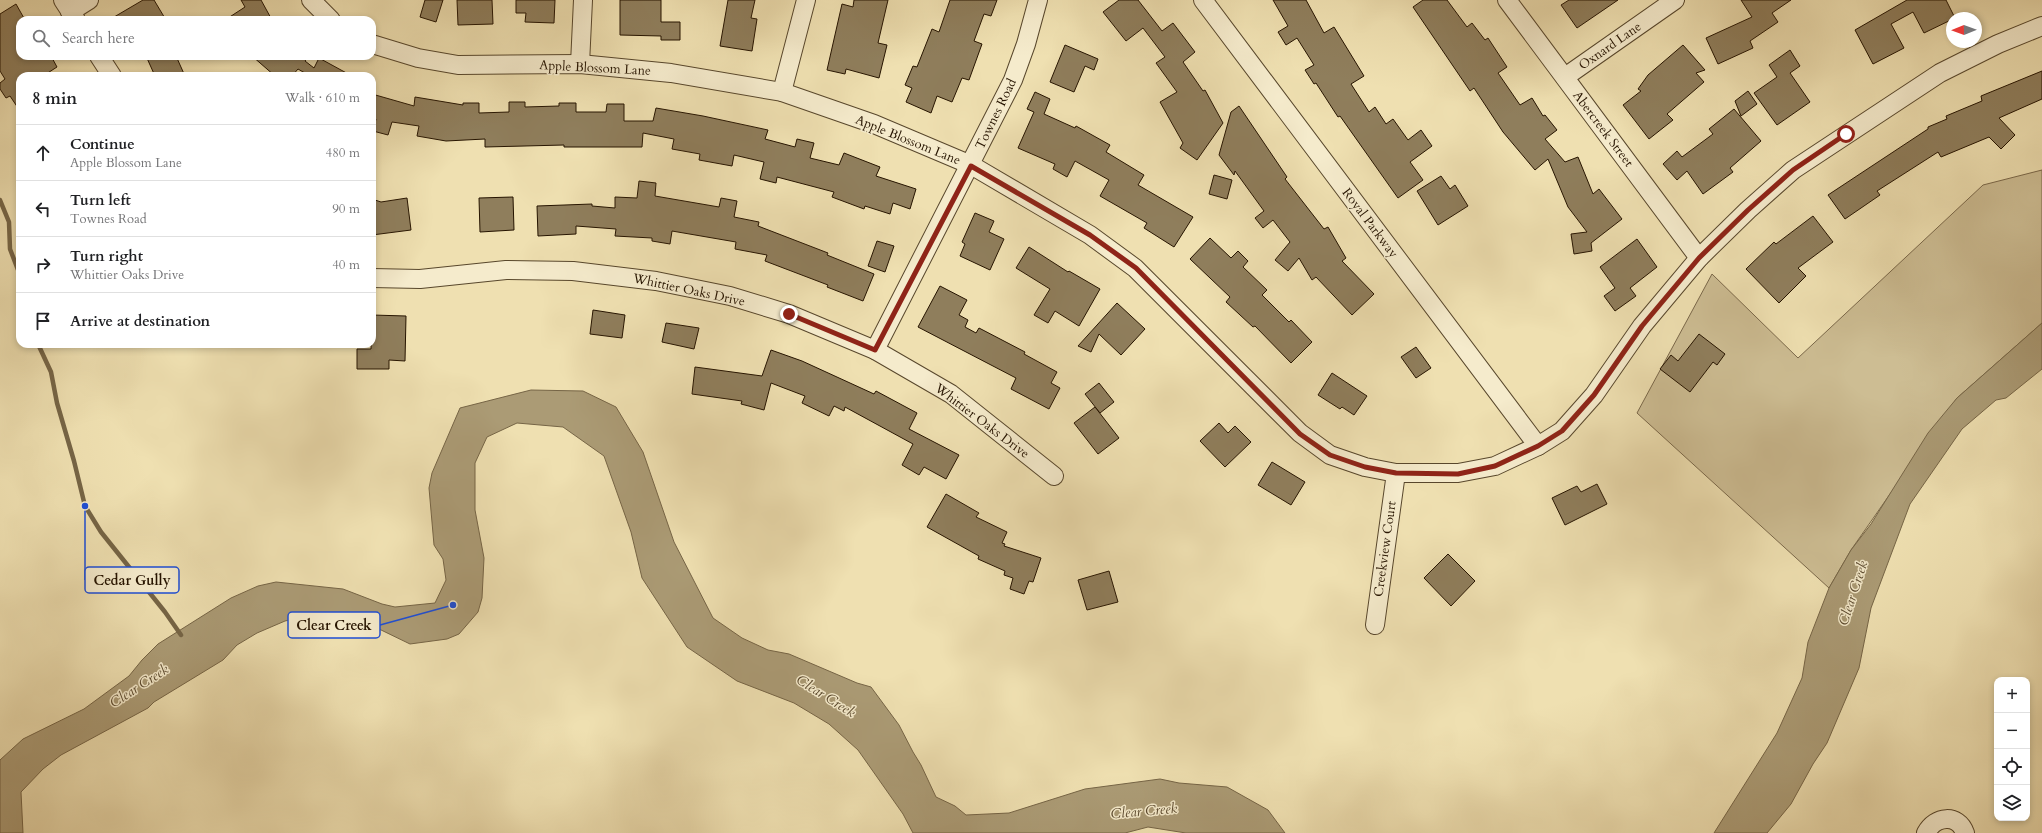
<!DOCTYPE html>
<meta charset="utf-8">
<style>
:root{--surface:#fff;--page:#f2f2f2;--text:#202124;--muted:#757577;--line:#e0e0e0}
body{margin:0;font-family:Cardo,serif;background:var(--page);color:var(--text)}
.controls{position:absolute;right:12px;bottom:12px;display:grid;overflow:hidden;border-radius:8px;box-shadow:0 2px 6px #0003}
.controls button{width:36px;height:36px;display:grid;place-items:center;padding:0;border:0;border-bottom:1px solid var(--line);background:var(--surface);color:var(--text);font:20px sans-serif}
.compass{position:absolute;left:1946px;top:12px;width:36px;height:36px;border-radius:50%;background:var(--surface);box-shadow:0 2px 6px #0003;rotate:269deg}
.stop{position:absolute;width:12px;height:12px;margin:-9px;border:3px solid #8f2418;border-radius:50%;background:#fff}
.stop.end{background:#8f2418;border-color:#fff;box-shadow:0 1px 4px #0008}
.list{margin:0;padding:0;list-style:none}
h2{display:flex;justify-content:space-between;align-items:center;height:52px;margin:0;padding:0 16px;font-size:17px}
h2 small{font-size:13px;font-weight:400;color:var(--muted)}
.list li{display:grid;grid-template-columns:26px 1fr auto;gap:12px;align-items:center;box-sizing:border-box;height:56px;padding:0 16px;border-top:1px solid var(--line)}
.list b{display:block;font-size:15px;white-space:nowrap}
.list p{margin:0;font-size:13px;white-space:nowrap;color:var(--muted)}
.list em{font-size:13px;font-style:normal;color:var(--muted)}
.icon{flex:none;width:22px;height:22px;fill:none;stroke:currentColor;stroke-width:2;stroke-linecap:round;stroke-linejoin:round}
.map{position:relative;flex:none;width:2042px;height:833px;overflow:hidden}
.search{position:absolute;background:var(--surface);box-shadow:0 2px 6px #0003;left:16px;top:16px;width:360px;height:44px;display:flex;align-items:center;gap:10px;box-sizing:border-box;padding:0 14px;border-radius:12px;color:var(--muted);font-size:15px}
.panel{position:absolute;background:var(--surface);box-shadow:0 2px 6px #0003;left:16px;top:72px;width:360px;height:276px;border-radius:12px}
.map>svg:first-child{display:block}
.green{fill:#cdbd93;stroke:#7a684a}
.water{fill:#ab9b75;stroke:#766546}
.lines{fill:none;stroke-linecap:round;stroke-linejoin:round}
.stream{stroke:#766546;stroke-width:4.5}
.building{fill:#8f7e5c;stroke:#261400}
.minor-casing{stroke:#58472c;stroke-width:20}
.minor{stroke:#f5ebcc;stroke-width:18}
.route{stroke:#8f2418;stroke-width:5}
.labels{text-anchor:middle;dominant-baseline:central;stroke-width:3;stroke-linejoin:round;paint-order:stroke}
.street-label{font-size:13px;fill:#261400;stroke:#f5ebcc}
.water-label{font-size:14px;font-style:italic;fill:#5b4a2f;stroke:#f5ebcc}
.leader{fill:none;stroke:#1d4ed8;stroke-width:1.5}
.callout-dot{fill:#1d4ed8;stroke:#f5ebcc;stroke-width:1.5}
.callout{fill:#f5ebcc;stroke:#1d4ed8;stroke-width:1.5}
.callout-label{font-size:14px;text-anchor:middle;font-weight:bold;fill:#261400}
</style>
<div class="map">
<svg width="2042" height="833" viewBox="0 0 2042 833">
<rect width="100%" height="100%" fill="#efe0b1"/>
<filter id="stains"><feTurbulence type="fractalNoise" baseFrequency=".005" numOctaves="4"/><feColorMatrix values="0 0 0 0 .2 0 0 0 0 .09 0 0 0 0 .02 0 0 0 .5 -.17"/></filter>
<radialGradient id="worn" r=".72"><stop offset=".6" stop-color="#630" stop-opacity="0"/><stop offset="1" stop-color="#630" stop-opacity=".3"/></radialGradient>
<polygon class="green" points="2042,170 2042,323 1957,398 1851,550 1829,588 1637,413 1712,274 1798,358 1983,185"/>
<g class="water">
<polygon points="2042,323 2042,369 2006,398 1996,400 1962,429 1910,504 1871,608 1859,668 1827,743 1813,764 1791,804 1767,833 1714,833 1777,733 1802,678 1808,642 1829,588 1851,550 1871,524 1928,433 1957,398"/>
<polygon points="531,390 583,391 616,407 643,452 674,542 713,618 742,638 768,650 789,654 857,683 871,687 899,725 913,752 921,765 936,797 955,806 966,815 1009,813 1085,789 1160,779 1179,783 1227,787 1268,810 1285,833 1186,833 1148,827 1125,833 913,833 903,814 858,750 829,724 794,703 737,681 687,647 642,578 631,532 604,456 563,427 517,423 487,437 475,463 475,510 484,558 482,598 478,612 459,634 447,639 410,644 346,613 302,617 285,621 257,633 237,645 223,660 154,702 148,708 61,755 43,769 21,792 23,833 0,833 0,760 23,739 84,709 129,676 142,660 158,644 231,598 258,586 276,582 343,589 382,604 395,607 435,603 446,580 443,559 434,545 429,488 432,473 460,408"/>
</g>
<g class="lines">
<g class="stream">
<polyline points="0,200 9,222 10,249 20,275"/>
<polyline points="38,344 51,372 57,403 74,461 85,506 101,532 165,612 181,635"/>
</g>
</g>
<g class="building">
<polygon points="143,0 154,0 166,20 109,20"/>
<polygon points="241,0 261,0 272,20 225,20 245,7"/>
<polygon points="425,0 443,0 436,22 420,17"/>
<polygon points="457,0 492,0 493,24 458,25"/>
<polygon points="516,0 555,0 554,23 525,22 526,13 516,13"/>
<polygon points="620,0 661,0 661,22 680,22 680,40 661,40 661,36 620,35"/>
<polygon points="728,0 755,0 751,18 757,19 752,51 720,46"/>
<polygon points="854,0 888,0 878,43 887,45 879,78 846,69 845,74 827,70 842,4 853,7"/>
<polygon points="950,0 997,0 991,16 984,14 974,41 982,44 969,80 962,78 952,102 937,96 931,113 906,102 912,88 905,85 913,66 917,67 932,29 939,32"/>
<polygon points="1119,0 1138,0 1162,31 1173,23 1195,52 1183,62 1203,91 1205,90 1223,123 1197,160 1180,148 1183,143 1160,102 1177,92 1156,63 1165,57 1143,28 1126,41 1103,12"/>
<polygon points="1273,0 1306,0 1324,33 1334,27 1364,76 1351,84 1369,112 1375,107 1386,124 1393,119 1408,140 1421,130 1432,146 1410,162 1423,180 1398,198 1340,116 1338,117 1316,83 1314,84 1305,70 1314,65 1297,38 1286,45 1278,32 1288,26"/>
<polygon points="1423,0 1447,0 1467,27 1472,23 1485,40 1488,38 1507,67 1498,73 1520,105 1532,98 1543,116 1545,115 1557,130 1545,139 1565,162 1578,157 1593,194 1599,189 1622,219 1591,243 1592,251 1574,254 1571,234 1587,232 1568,207 1548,159 1535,170 1503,132 1474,88 1470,91 1413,7"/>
<polygon points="1569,0 1618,0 1577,28 1561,5"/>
<polygon points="1741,0 1791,0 1772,13 1778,22 1750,41 1753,48 1718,64 1706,38 1752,17"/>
<polygon points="1907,0 1946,0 1955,18 1924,33 1913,12 1891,24 1904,48 1873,64 1855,30"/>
<polygon points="16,4 25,20 20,20 20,56 51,56 57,67 43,76 20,76 20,111 10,96 6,98 0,89 0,83 5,79 0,71 0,14"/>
<polygon points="1065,45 1098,59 1094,70 1085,66 1074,92 1050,82"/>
<polygon points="1683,45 1705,70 1696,73 1704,82 1667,114 1673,120 1649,139 1623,105 1641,91 1638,89 1648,75"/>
<polygon points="1790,50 1800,66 1790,73 1810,102 1777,125 1754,93 1777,77 1769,65"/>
<polygon points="146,56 176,56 185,76 155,76"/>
<polygon points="252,56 309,56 305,61 314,68 319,58 352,76 310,76 298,69 292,76 275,76"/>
<polygon points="2042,71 2042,99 1999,118 2015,135 2001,149 1989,137 1941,157 1938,152 1877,191 1880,195 1845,219 1828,195 1928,129 1928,127 1947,119 1946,116 1982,101 1981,96"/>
<polygon points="1748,91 1757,104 1741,116 1735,101"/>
<polygon points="1035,92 1050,99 1044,114 1075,128 1076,126 1110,145 1106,152 1144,175 1138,185 1193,217 1174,247 1144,228 1147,223 1100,196 1109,180 1075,161 1067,177 1053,169 1055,164 1018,148 1034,112 1027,109"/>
<polygon points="372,94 414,106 415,97 463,105 463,103 479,103 479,113 509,112 509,102 525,102 525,107 559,106 559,103 576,103 576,112 606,112 607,104 624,104 624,121 653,121 656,108 703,116 768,130 765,139 795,147 797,139 814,143 810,158 839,165 844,153 880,167 876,176 916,189 910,209 893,203 890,214 865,206 864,209 832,197 834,192 777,177 776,183 760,179 764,162 734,155 732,166 699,160 700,154 672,149 674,139 643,133 642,147 564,147 564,145 485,147 485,139 446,141 417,136 419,126 392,122 388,135 373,131 376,119 372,118"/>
<polygon points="1239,106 1287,177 1285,179 1324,229 1328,227 1346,258 1342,261 1374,294 1352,315 1316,277 1312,280 1299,258 1288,271 1275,260 1290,242 1273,220 1263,228 1255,218 1264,211 1235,171 1234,175 1219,155 1231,112"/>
<polygon points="1734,109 1761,141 1730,168 1733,172 1703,194 1687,171 1677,180 1663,164 1677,151 1682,157 1713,134 1709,129"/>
<polygon points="1214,175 1232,180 1227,199 1209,194"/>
<polygon points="1441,176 1450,189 1455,185 1468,206 1438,225 1417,191"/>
<polygon points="639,181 656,183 655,196 719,207 721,198 737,201 734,217 759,222 758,226 828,253 827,255 874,274 863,301 827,287 828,285 765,261 767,255 735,249 736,242 672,231 670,244 652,241 652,238 615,236 616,229 576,226 576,234 538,236 537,206 592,204 592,206 615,208 615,197 637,198"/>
<polygon points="513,197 514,230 480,232 479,198"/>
<polygon points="407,198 411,230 372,235 372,199 381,202"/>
<polygon points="975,213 994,221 989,232 1004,239 990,270 960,256 965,244 962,242"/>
<polygon points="1813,216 1833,242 1798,268 1806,276 1779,303 1746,269 1774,242 1776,244"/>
<polygon points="1210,238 1231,258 1238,251 1248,261 1243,267 1267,290 1262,295 1289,322 1291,320 1312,342 1291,363 1255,326 1253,327 1226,302 1230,297 1190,259"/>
<polygon points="1637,239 1657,267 1630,288 1636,296 1615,311 1604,296 1615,288 1600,267"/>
<polygon points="877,241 894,246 885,272 868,266"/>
<polygon points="1029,247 1068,272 1069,271 1100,289 1079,326 1055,311 1048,323 1034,315 1050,289 1016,268"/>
<polygon points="940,286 967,300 959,315 968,320 965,327 976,333 979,328 1025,352 1024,354 1057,372 1051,383 1060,388 1049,409 1011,389 1016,378 918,327"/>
<polygon points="1117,303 1145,329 1121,355 1099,334 1091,352 1078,346"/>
<polygon points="593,310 625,315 622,338 590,334"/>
<polygon points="372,315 406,316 405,361 389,360 389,369 357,369 357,349 371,349"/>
<polygon points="666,323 699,328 694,349 662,342"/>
<polygon points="1699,334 1725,354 1717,365 1713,362 1690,392 1660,369 1671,355 1678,361"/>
<polygon points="1416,347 1431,368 1416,378 1401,357"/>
<polygon points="771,350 802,361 874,394 876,391 917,413 909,429 959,455 946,479 924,467 919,475 902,465 913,444 845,407 844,411 834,406 829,416 802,403 805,396 771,383 764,410 741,404 742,401 692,394 695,367 762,376"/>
<polygon points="1332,373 1367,396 1354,415 1342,407 1340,409 1318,395"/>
<polygon points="1099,383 1114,402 1100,413 1085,394"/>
<polygon points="1095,407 1119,438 1098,454 1074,423"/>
<polygon points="1219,423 1228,433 1235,426 1251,442 1225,467 1200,441"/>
<polygon points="1272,462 1305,482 1291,505 1258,485"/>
<polygon points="1597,484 1607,504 1565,525 1552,498 1577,486 1581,492"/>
<polygon points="946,494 979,513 976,517 1007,532 1002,543 1005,544 1004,546 1041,558 1033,582 1029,581 1024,594 1010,589 1013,578 1004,575 1005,571 978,559 979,556 927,527"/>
<polygon points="1448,554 1475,581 1451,606 1424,578"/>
<polygon points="1109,571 1118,602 1087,610 1078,580"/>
</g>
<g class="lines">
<defs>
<g id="minor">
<polyline points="63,0 76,20"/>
<polyline points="311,0 331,20"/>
<polyline points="1203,0 1538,446"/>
<polyline points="1507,0 1699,258"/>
<polyline points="70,12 89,0"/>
<polyline points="372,44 418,58 458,65 580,64 671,73 782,92 874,124 971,165 1090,235 1135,268 1300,433 1330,455 1365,467 1396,473 1458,473 1495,466 1538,446 1562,431 1594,395 1642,326 1699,258 1748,210 1793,170 1940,73 1998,44 2042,26"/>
<polyline points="99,56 112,76"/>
<polyline points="580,64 583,0"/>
<polyline points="1565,77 1675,0"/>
<polyline points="782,92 806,0"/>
<polyline points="372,278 420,279 506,270 573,271 656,281 730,296 789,314 875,350 951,394 1054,476"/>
<polyline points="875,350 1013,80 1026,44 1038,0"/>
<polyline points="1375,625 1396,473"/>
<path d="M 1926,833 C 1935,816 1958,813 1965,833"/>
</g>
</defs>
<use href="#minor" class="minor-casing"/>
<use href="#minor" class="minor"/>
</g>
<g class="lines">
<polyline class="route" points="789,314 875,350 971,166 1090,235 1136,268 1300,434 1330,455 1365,467 1396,473 1458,474 1495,466 1538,446 1562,431 1594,395 1642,326 1699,258 1748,210 1793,170 1846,134"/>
</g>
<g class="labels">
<g class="street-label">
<text transform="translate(1610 46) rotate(-35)">Oxnard Lane</text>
<text transform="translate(595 68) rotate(3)">Apple Blossom Lane</text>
<text transform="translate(996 114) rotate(-64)">Townes Road</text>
<text transform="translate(1603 129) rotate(53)">Abercreek Street</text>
<text transform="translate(908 140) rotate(22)">Apple Blossom Lane</text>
<text transform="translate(1370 223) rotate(53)">Royal Parkway</text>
<text transform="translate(689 290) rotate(12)">Whittier Oaks Drive</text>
<text transform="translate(982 421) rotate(37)">Whittier Oaks Drive</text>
<text transform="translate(1385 549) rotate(-82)">Creekview Court</text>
</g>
<g class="water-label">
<text transform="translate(1853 593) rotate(-72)">Clear Creek</text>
<text transform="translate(139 686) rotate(-33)">Clear Creek</text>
<text transform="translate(826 696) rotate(32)">Clear Creek</text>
<text transform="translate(1144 811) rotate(-5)">Clear Creek</text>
</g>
</g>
<path class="leader" d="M85 506L85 580M453 605L380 625"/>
<g class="callout-dot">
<circle cx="85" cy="506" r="4"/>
<circle cx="453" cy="605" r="4"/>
</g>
<g class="callout">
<rect x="85" y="567" width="94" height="26" rx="4"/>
<rect x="288" y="612" width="92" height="26" rx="4"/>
</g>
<g class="callout-label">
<text x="132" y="585">Cedar Gully</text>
<text x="334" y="630">Clear Creek</text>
</g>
<rect width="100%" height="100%" filter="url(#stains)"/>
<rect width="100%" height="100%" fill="url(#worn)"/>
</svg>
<div class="controls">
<button>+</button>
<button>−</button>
<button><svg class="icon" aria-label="locate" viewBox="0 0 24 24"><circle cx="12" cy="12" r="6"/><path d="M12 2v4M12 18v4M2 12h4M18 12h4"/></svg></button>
<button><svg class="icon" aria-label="layers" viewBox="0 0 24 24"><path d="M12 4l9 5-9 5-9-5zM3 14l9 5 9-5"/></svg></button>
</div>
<svg class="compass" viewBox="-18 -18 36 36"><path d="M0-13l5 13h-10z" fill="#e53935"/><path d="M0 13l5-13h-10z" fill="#757577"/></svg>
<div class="stop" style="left:1846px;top:134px"></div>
<div class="stop end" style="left:789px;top:314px"></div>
<div class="search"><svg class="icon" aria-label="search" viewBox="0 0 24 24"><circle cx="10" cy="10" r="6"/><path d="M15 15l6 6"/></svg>Search here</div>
<section class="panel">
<h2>8 min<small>Walk · 610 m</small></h2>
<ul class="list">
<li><svg class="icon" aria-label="ahead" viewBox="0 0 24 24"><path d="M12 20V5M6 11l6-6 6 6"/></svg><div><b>Continue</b><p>Apple Blossom Lane</p></div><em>480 m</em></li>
<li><svg class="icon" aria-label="left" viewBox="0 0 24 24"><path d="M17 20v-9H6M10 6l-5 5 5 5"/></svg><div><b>Turn left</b><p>Townes Road</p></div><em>90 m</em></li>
<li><svg class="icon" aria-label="right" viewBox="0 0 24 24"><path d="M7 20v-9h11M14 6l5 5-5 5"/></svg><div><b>Turn right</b><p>Whittier Oaks Drive</p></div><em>40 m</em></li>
<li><svg class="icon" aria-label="arrive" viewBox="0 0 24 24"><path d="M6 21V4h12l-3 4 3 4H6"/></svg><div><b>Arrive at destination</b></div></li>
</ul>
</section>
</div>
